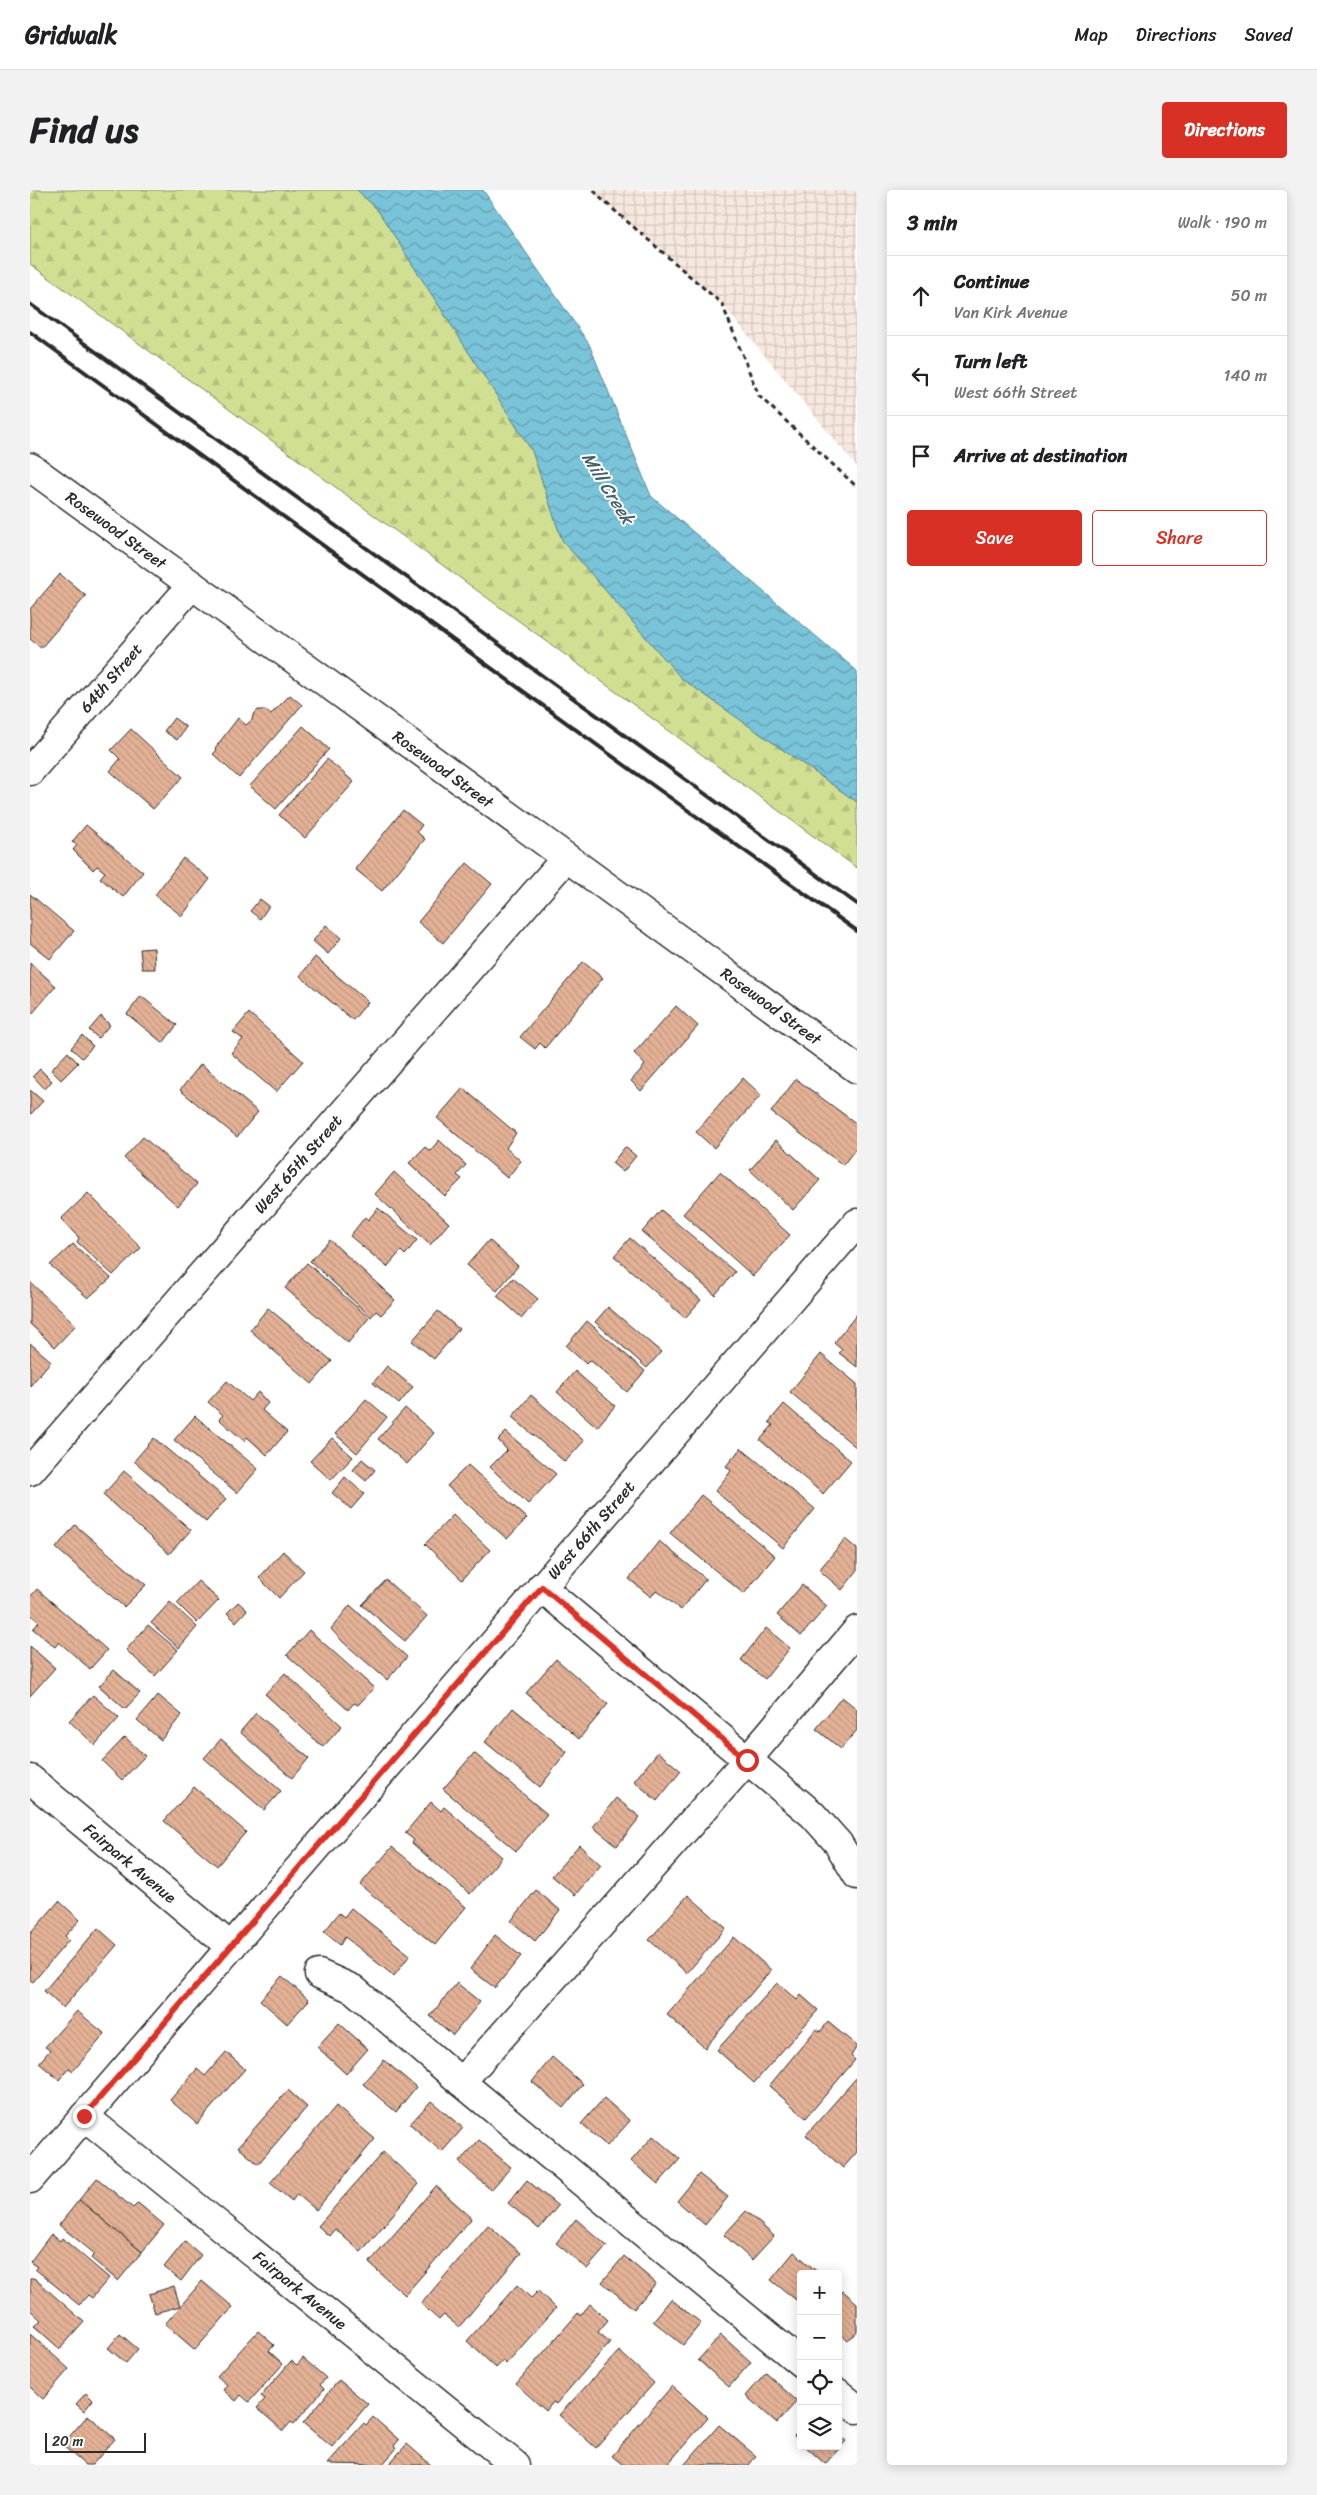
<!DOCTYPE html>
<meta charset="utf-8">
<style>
:root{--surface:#fff;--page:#f2f2f2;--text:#202124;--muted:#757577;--line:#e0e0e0;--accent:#d93025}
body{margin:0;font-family:Sriracha,sans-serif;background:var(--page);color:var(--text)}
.controls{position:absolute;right:15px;bottom:15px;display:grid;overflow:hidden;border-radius:5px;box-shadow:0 2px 12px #0003}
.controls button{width:45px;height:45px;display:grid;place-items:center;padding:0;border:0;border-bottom:1px solid var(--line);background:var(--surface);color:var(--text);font:25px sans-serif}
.scale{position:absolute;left:15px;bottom:12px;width:101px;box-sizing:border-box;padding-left:5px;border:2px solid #2b2b2b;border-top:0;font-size:14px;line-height:18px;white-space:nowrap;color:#2b2b2b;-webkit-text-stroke:4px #fff;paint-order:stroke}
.stop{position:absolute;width:15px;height:15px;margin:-11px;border:4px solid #d93025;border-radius:50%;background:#fff}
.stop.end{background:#d93025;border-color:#fff;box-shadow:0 1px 5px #0008}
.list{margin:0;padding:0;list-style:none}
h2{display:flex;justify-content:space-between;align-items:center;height:65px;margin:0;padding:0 20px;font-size:21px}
h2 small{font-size:16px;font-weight:400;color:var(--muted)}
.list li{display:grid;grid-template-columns:32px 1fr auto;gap:15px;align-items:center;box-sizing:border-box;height:80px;padding:0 20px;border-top:1px solid var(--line)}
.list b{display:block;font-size:19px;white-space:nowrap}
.list p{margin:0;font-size:16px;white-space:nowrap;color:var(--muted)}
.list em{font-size:16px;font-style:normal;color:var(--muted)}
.actions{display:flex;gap:10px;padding:15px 20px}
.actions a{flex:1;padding:11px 0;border:1px solid var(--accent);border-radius:5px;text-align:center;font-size:18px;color:var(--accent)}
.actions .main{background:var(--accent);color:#fff}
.icon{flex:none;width:28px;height:28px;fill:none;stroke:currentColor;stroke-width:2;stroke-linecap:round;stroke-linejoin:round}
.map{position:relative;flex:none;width:827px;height:2275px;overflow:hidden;border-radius:5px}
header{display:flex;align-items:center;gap:30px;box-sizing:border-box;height:70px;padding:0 25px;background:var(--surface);border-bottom:1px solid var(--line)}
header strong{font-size:24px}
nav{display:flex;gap:28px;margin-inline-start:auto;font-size:18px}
.intro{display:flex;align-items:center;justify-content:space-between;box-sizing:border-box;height:120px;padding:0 30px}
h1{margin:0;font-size:35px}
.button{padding:12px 22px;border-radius:5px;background:var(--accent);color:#fff;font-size:18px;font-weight:700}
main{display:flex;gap:30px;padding:0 30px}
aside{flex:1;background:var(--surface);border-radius:5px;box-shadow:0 2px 12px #0003}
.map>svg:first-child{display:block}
.industrial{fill:url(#industrial-grid)}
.forest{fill:url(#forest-firs);stroke:#7e855e}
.water{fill:url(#water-waves);stroke:#5a8794}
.building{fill:url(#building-back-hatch);stroke:#2b2b2b}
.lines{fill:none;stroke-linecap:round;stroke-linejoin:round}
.minor-casing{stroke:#2b2b2b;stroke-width:31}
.path{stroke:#2b2b2b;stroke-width:3;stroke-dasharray:5 4;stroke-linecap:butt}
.minor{stroke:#fff;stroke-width:28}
.rail{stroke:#2b2b2b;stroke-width:4}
.route{stroke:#d93025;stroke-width:6}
.labels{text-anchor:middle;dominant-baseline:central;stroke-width:4;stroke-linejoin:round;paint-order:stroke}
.street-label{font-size:16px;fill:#2b2b2b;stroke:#fff}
.water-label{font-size:18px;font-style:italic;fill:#476168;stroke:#fff}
</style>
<header>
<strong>Gridwalk</strong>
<nav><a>Map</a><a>Directions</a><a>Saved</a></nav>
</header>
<div class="intro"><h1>Find us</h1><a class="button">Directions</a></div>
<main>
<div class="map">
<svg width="827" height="2275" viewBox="0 0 827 2275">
<defs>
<pattern id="industrial-grid" width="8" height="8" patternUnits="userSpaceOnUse" patternTransform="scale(1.25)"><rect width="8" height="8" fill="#f7e8df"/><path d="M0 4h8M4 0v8" fill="none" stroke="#d4c7c0"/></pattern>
<pattern id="forest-firs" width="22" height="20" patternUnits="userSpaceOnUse" patternTransform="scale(1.25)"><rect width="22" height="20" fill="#d1df92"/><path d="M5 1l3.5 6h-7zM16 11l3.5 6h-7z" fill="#b4c07e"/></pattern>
<pattern id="water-waves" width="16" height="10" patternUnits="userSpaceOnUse" patternTransform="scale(1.25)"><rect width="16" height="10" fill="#7ac4da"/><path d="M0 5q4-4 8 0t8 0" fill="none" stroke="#649fb1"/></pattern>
<pattern id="building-back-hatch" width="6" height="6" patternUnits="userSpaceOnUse" patternTransform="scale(1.25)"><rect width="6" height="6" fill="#e3b195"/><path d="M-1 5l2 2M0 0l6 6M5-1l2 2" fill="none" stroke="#c39881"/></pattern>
</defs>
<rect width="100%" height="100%" fill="#fff"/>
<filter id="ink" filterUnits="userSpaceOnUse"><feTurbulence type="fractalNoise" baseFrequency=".02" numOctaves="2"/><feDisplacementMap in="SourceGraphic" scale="10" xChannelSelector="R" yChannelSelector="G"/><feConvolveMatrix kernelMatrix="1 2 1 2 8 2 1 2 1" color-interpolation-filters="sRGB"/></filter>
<g filter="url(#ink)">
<polygon class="industrial" points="561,0 827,0 827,277 692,114"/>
<polygon class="forest" points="0,0 327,0 347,19 502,261 532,350 651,488 827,612 827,678 0,74"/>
<polygon class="water" points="327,0 453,0 559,154 621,306 827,481 827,612 651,488 532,350 502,261 347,19"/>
<g class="building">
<polygon points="30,384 56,406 11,458 0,449 0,419"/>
<polygon points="260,505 272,515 209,588 183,564 187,560 185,558 208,528 216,535 222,530 223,525 228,520 235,520 241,524"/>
<polygon points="144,528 156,537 147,550 134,541"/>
<polygon points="273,536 299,559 246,619 220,596"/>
<polygon points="101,539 153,587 123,619 80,581 90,569 81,560"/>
<polygon points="297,569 324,592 275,648 249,625"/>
<polygon points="373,620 392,635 387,642 395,649 352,701 325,679"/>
<polygon points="56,635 113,682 93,707 70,688 75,682 67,676 63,680 43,660 47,655 42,652"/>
<polygon points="153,668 180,689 152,726 125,705"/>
<polygon points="437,673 462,694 413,753 388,732"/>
<polygon points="0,704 44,741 20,769 0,753"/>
<polygon points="230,709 239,716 230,729 220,721"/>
<polygon points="296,735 311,748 298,764 283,751"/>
<polygon points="124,758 125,779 112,779 110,759"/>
<polygon points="285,767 338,812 323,830 270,786"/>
<polygon points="553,772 573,788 515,858 510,853 505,859 490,847"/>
<polygon points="0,773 26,796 2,824 0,822"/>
<polygon points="111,806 147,835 133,853 97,824"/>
<polygon points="646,816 668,836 611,901 601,891 615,875 604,863"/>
<polygon points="219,823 273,871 246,902 201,863 213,849 203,842"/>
<polygon points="71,826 80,835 68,848 59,840"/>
<polygon points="52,845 63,856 52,868 41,858"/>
<polygon points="38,862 48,873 31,890 21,880"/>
<polygon points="171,874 228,922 207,947 150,900"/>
<polygon points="10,879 22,891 15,899 3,886"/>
<polygon points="713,888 731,905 684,958 666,942"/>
<polygon points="766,889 827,934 827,957 813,975 741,922"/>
<polygon points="433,898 486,943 476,958 491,971 477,988 407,928"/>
<polygon points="0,900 13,911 0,925"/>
<polygon points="113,947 167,994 148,1016 94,968"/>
<polygon points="409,950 436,975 427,985 432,989 415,1006 379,973 395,957 400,961"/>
<polygon points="746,950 790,990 763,1020 720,980"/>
<polygon points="595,957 606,966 593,982 582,973"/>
<polygon points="364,982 419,1033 400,1055 345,1004"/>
<polygon points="690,982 760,1045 723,1086 653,1024"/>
<polygon points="58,1003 111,1058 83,1085 47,1052 49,1048 31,1029"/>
<polygon points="348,1018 387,1050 375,1065 371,1061 357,1077 320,1046 335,1027 338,1030"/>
<polygon points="631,1020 705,1082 685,1105 612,1042"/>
<polygon points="600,1048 671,1110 655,1128 584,1066"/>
<polygon points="300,1050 365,1110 351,1125 346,1121 341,1127 280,1071"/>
<polygon points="459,1050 488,1076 467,1101 437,1075"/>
<polygon points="43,1054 81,1088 58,1108 20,1075"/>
<polygon points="277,1073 339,1128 318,1153 255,1098"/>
<polygon points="483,1088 508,1109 492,1128 467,1106"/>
<polygon points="0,1092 46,1135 25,1157 0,1134"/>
<polygon points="578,1117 631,1162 617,1178 565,1132"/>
<polygon points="238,1118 302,1171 282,1194 220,1140"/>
<polygon points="408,1121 429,1139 404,1169 382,1151"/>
<polygon points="827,1124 827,1177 809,1163 812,1160 804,1153"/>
<polygon points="557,1131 615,1181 597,1202 560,1170 556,1174 536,1156"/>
<polygon points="0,1153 21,1171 0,1196"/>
<polygon points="791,1164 827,1194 827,1258 760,1202"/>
<polygon points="357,1176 383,1197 369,1214 343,1193"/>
<polygon points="545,1181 585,1216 567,1237 527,1202"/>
<polygon points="197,1191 220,1211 228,1202 238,1213 232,1220 257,1242 237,1265 217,1247 214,1251 189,1229 193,1225 178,1212"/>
<polygon points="501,1205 554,1251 535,1272 482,1227"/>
<polygon points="336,1209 357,1227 327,1263 305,1244"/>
<polygon points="754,1214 821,1271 793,1304 730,1250 743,1235 739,1232"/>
<polygon points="375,1218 404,1243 377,1274 348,1249"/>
<polygon points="165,1226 228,1279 207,1303 144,1250"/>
<polygon points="476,1242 526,1284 498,1314 460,1277 477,1260 468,1250"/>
<polygon points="124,1248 196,1309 176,1332 104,1271"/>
<polygon points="302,1248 323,1267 301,1290 280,1271"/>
<polygon points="711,1258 785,1319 753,1358 685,1301 701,1281 696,1276"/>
<polygon points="332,1269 345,1280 336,1291 323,1280"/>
<polygon points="438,1275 497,1328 477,1349 417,1296"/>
<polygon points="94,1281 161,1340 139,1364 73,1305"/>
<polygon points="315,1287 334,1304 321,1319 302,1303"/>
<polygon points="671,1305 745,1366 714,1404 640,1343"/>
<polygon points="423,1325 460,1360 432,1390 395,1354"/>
<polygon points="45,1335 116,1395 94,1417 26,1358"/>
<polygon points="815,1349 827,1359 827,1381 812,1400 789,1380"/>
<polygon points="629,1351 676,1389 651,1420 626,1400 621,1407 599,1389"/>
<polygon points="253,1361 274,1381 249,1408 229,1388"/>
<polygon points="356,1390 397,1426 375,1451 332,1415"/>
<polygon points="168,1391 189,1410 167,1433 147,1413"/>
<polygon points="772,1395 797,1416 771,1446 747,1425"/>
<polygon points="7,1399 77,1460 60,1479 29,1452 25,1457 3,1439 9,1432 0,1424 0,1407"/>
<polygon points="140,1412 167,1437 149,1458 121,1433"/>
<polygon points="208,1412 217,1420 206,1432 197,1423"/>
<polygon points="320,1415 377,1467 357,1490 313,1452 301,1439"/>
<polygon points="118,1435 148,1460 125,1486 96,1460"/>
<polygon points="736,1438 760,1458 735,1489 711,1470"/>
<polygon points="279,1440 344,1498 328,1515 324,1513 318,1520 257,1465"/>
<polygon points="0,1456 25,1478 0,1506"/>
<polygon points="526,1469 578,1514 549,1549 496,1503"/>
<polygon points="84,1480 110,1503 95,1519 69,1496"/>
<polygon points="255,1483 312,1536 293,1557 235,1504"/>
<polygon points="63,1505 89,1528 65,1555 39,1531"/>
<polygon points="128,1505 152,1525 131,1550 107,1530"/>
<polygon points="812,1507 827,1519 827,1540 811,1559 786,1539"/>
<polygon points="483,1518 537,1562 510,1597 455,1552"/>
<polygon points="226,1523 279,1568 262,1588 210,1542"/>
<polygon points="95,1547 115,1566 92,1590 72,1571"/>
<polygon points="191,1549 251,1601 234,1620 174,1568"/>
<polygon points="628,1562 651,1581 627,1611 604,1591"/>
<polygon points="444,1563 517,1624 486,1661 413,1599"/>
<polygon points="164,1597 216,1642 187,1676 134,1631"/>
<polygon points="586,1608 610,1627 587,1656 563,1637"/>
<polygon points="401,1612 411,1621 414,1617 472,1667 440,1704 382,1653 384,1650 375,1643"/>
<polygon points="549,1655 571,1675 545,1705 522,1686"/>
<polygon points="362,1657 436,1717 405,1755 330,1695"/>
<polygon points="506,1700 530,1720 505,1751 481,1731"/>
<polygon points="658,1705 696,1738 657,1783 619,1750"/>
<polygon points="29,1711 50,1730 35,1746 39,1750 3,1792 0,1790 0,1744"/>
<polygon points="321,1718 380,1765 364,1786 315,1747 310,1755 294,1742 309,1723 314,1727"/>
<polygon points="68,1738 87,1755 33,1818 14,1801"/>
<polygon points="465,1745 491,1766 465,1798 440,1779"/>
<polygon points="704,1747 741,1780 675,1858 637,1825"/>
<polygon points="252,1786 279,1810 257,1834 230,1810"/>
<polygon points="427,1793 450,1812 423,1845 400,1826"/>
<polygon points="747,1793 767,1810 771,1805 788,1820 724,1893 687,1860"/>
<polygon points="47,1821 75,1844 43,1881 39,1878 29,1890 9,1873 20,1860 15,1857"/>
<polygon points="798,1832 827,1856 821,1866 825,1870 776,1928 739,1896 786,1839 790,1842"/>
<polygon points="309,1833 338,1859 316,1884 287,1857"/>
<polygon points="196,1862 215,1879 167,1934 140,1910 167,1879 175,1886"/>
<polygon points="522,1867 553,1894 533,1918 502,1892"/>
<polygon points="354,1870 386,1897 366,1922 333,1894"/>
<polygon points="827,1887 827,1962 813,1978 776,1945"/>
<polygon points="258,1900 277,1917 228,1974 208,1957"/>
<polygon points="574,1908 600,1931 577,1956 551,1934"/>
<polygon points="401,1911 433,1938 412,1962 380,1934"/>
<polygon points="306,1916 345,1949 286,2020 267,2004 262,2011 240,1993"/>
<polygon points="623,1946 650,1969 628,1994 601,1971"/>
<polygon points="449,1950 481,1977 461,2000 429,1972"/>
<polygon points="353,1962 389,1994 331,2062 305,2039 299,2046 288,2036"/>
<polygon points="669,1984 698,2007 675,2035 647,2011"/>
<polygon points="67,1988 103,2018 108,2013 134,2035 112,2062 49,2010"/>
<polygon points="497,1990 528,2016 509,2039 478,2013"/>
<polygon points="406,1996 442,2028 375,2105 339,2073"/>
<polygon points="49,2010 112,2062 88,2091 61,2068 65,2064 29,2035"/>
<polygon points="716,2021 744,2046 722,2070 694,2045"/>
<polygon points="546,2029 577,2056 557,2079 526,2053"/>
<polygon points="458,2035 491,2063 429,2137 414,2125 409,2130 391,2114"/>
<polygon points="21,2044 30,2051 32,2048 79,2088 62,2108 58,2105 49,2115 5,2079 7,2077 0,2072"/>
<polygon points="155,2051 171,2065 151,2091 134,2077"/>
<polygon points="764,2062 790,2084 771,2084 770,2113 741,2090"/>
<polygon points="594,2066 626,2093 604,2119 572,2092"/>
<polygon points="4,2088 54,2132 30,2159 4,2136 11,2130 0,2120 0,2089"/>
<polygon points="172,2091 203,2117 165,2160 135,2134"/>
<polygon points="487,2095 501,2108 508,2101 526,2118 476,2174 473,2171 466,2178 437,2151"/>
<polygon points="144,2096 150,2116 125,2123 119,2104"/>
<polygon points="813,2101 827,2113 827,2141 818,2151 808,2142 808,2107"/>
<polygon points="641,2109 671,2133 653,2155 623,2131"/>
<polygon points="560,2114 578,2130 568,2142 580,2152 526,2214 523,2212 516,2221 486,2194 548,2123 550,2126"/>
<polygon points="228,2141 244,2155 239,2161 253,2174 219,2212 211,2205 206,2211 193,2200 197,2195 187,2186"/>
<polygon points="0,2144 39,2179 13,2209 0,2197"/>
<polygon points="90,2144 108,2159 96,2173 78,2158"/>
<polygon points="691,2145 721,2172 699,2197 668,2170"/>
<polygon points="589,2161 624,2193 566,2258 529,2225"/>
<polygon points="273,2168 296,2188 290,2195 294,2199 264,2234 261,2232 253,2241 227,2218 235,2209 231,2206 261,2171 267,2175"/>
<polygon points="736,2183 767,2211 747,2233 716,2206"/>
<polygon points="309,2190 338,2214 302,2257 273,2233"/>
<polygon points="642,2196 678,2228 637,2275 593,2275 582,2266"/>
<polygon points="56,2203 63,2210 54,2221 46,2214"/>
<polygon points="58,2225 85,2249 62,2275 55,2275 32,2255"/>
<polygon points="343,2227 369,2250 364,2256 366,2259 352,2275 297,2274 334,2233 336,2235"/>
<polygon points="689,2235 726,2266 719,2275 654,2275"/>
<polygon points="771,2239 771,2252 764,2246"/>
<polygon points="808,2244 816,2251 795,2274 775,2256 808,2256"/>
<polygon points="377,2254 401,2275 358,2275"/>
</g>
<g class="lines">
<defs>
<g id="minor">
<polyline points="0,277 827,879"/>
<polyline points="0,581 162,395"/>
<polyline points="0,1281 536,668"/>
<polyline points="511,1397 782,1624 808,1653 827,1685"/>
<polyline points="0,1589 201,1757"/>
<polyline points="289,1784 323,1799 431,1892 771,2173"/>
<polyline points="431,1892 717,1570 827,1440"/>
<polyline points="54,1926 485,2275"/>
<polyline points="0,1989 827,1033"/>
<polyline points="808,2203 827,2219"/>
</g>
</defs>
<use href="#minor" class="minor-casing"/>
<polyline class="path" points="564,0 568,6 692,114 729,206 827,297"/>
<use href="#minor" class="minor"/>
<g class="rail">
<polyline points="0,114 827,714"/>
<polyline points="0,142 600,579 827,741"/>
</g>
</g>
</g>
<g class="lines" filter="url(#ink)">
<polyline class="route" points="54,1926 512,1397 717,1570"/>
</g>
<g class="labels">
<g class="street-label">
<text transform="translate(86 340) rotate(36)">Rosewood Street</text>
<text transform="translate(81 488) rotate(-49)">64th Street</text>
<text transform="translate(413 579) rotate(36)">Rosewood Street</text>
<text transform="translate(741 816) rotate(36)">Rosewood Street</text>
<text transform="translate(268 974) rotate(-49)">West 65th Street</text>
<text transform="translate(561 1340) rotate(-49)">West 66th Street</text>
<text transform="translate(100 1673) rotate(40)">Fairpark Avenue</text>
<text transform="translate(270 2100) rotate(39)">Fairpark Avenue</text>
</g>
<g class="water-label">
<text transform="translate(578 298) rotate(58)">Mill Creek</text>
</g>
</g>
</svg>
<div class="controls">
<button>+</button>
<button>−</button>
<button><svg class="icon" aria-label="locate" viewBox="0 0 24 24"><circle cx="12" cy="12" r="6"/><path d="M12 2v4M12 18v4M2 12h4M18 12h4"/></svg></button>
<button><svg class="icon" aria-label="layers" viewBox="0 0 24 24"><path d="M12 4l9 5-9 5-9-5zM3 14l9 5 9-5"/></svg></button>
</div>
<div class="scale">20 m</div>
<div class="stop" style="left:717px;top:1570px"></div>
<div class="stop end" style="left:54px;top:1926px"></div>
</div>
<aside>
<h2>3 min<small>Walk · 190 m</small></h2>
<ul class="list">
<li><svg class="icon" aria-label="ahead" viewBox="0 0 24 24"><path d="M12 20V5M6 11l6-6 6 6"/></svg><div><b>Continue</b><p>Van Kirk Avenue</p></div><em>50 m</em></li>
<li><svg class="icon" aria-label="left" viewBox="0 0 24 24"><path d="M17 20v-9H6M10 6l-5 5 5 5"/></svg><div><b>Turn left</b><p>West 66th Street</p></div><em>140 m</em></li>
<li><svg class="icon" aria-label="arrive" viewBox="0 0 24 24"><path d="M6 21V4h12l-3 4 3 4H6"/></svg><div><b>Arrive at destination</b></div></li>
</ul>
<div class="actions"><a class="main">Save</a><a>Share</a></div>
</aside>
</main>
